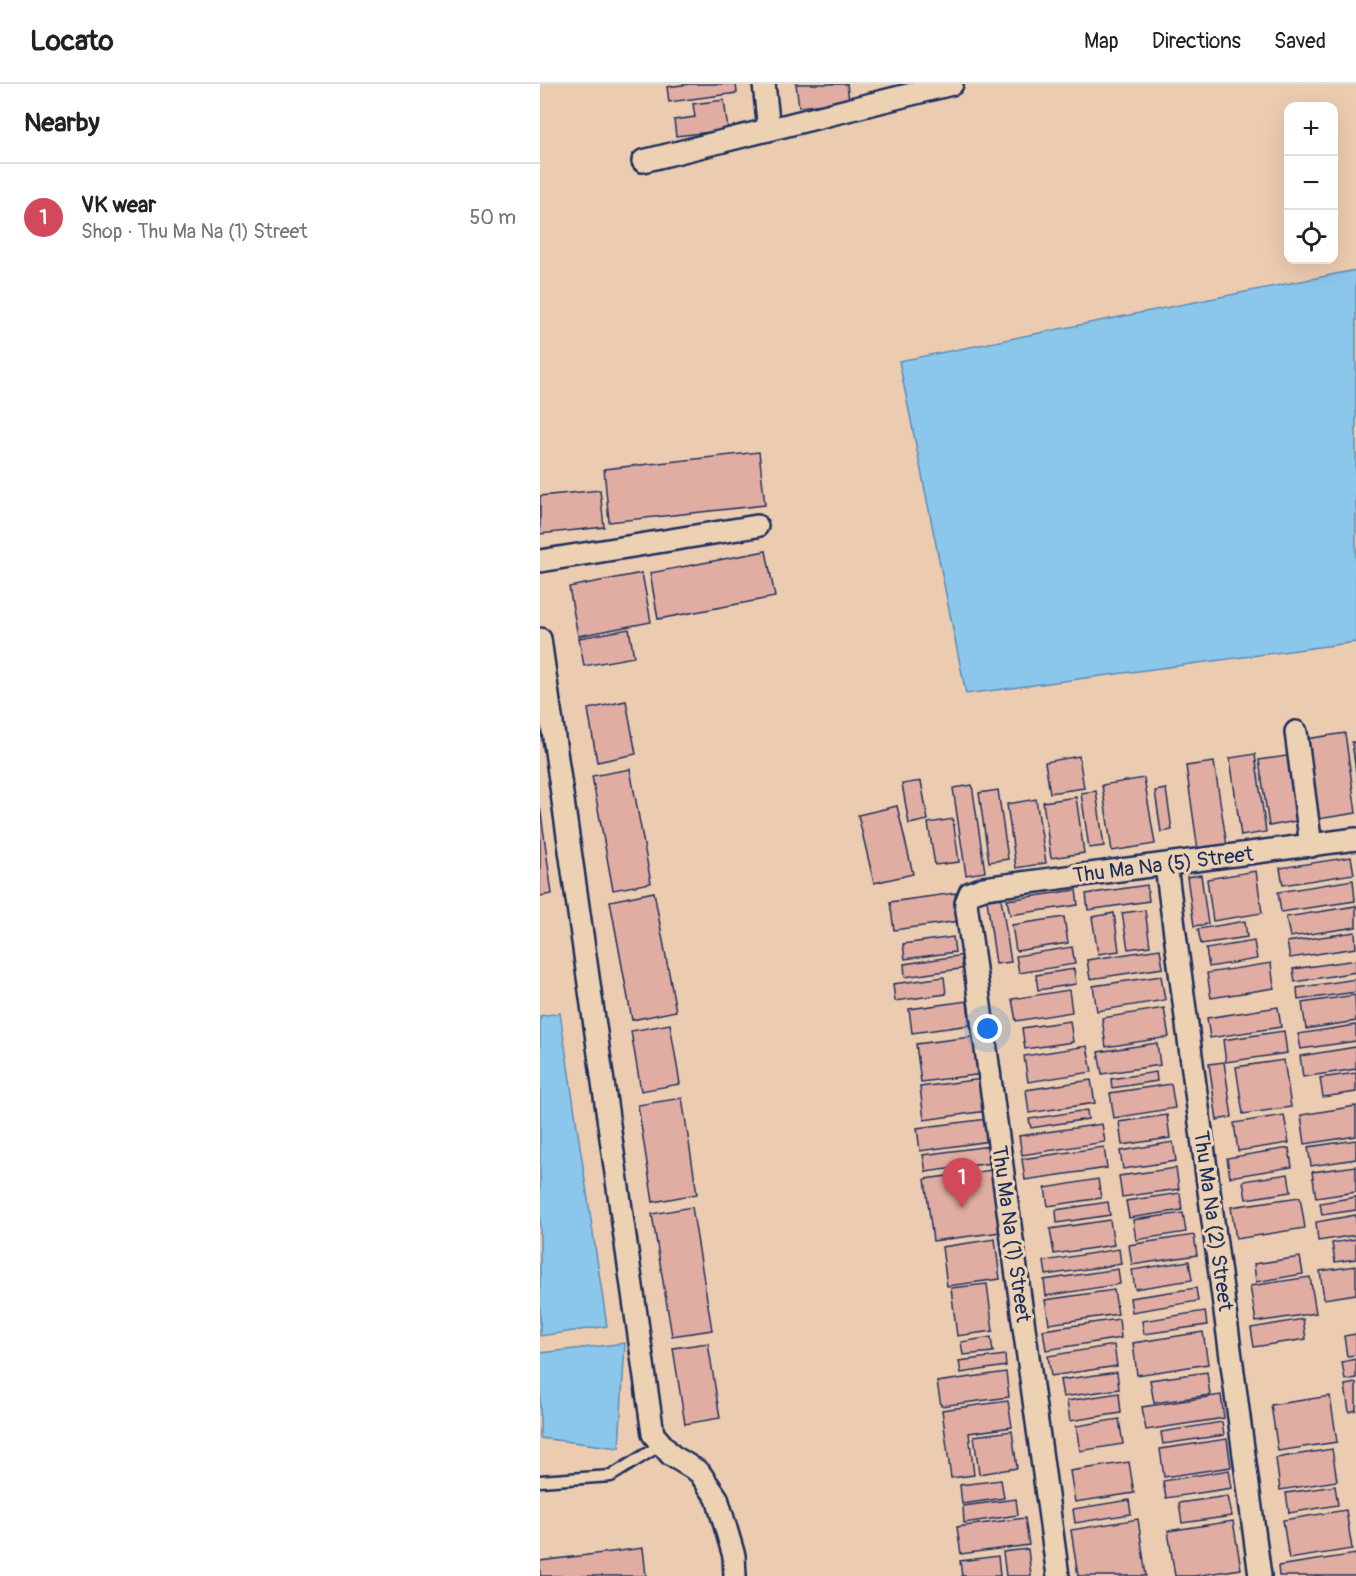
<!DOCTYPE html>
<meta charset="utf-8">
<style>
:root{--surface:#fff;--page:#f2f2f2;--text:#202124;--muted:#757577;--line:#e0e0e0;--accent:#d1495b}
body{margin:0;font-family:Pangolin,sans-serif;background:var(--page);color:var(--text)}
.controls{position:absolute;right:18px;top:18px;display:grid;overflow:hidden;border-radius:12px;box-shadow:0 6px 24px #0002}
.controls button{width:54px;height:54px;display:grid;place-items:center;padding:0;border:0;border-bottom:2px solid var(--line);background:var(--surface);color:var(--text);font:30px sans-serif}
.you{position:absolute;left:448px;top:945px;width:21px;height:21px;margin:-15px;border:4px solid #fff;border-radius:50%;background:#1a73e8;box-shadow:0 0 0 9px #1a73e833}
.badge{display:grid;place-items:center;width:39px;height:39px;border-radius:50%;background:var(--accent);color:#fff;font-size:20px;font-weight:700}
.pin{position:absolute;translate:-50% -50px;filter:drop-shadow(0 2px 3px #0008)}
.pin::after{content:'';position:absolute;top:32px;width:21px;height:18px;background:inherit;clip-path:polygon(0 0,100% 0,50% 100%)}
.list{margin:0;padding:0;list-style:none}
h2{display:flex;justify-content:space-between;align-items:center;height:78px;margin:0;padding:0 24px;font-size:26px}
h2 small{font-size:20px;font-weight:400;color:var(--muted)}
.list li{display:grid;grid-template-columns:39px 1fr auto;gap:18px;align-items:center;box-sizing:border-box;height:108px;padding:0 24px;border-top:2px solid var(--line)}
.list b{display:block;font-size:22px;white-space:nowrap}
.list p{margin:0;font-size:20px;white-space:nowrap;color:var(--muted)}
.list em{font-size:20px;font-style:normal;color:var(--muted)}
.icon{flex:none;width:33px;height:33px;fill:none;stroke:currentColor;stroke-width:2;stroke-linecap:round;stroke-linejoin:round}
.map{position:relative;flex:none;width:816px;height:1492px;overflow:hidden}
header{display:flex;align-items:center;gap:36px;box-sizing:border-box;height:84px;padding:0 30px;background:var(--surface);border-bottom:2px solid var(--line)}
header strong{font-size:28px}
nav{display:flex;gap:33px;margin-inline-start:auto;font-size:21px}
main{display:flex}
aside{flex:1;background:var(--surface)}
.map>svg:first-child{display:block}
.water{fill:#8bc6eb;stroke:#5e8ab3;stroke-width:1.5}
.building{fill:#e1ada3;stroke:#1b2f5e;stroke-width:1.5}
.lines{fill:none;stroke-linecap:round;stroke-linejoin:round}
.lane-casing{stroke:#1b2f5e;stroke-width:15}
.street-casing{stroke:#1b2f5e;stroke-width:26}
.lane{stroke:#ecd2b3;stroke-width:10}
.street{stroke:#ecd2b3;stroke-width:21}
.labels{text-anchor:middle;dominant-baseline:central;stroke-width:6;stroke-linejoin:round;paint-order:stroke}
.street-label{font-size:21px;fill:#1b2f5e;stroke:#ecd2b3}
</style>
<header>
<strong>Locato</strong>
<nav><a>Map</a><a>Directions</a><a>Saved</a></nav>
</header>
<main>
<aside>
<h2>Nearby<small></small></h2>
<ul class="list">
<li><span class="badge">1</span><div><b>VK wear</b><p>Shop · Thu Ma Na (1) Street</p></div><em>50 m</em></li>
</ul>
</aside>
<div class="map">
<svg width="816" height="1492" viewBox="0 0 816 1492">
<rect width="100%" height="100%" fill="#ecccb1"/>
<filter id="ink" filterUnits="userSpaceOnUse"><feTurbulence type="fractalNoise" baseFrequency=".0167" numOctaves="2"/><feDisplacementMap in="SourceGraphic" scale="12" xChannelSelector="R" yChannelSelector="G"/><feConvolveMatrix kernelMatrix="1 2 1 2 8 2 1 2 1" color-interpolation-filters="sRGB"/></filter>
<g filter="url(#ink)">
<g class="water">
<polygon points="816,186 816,558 426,610 359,277"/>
<polygon points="20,929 67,1242 0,1252 0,932"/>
<polygon points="85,1259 79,1364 0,1354 0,1269"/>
</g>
<g class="building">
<polygon points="150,0 196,0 197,9 129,18 127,3"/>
<polygon points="256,0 307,0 309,17 259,23"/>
<polygon points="184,16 188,46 136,52 134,36 155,33 153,20"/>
<polygon points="219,368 225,421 69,438 64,385"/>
<polygon points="60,406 64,443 0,450 0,412"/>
<polygon points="226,467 235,513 118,535 110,489"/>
<polygon points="102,489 111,538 38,552 29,503"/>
<polygon points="89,545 94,573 44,582 39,554"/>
<polygon points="86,617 96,670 57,678 48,625"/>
<polygon points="805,649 816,729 778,735 766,655"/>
<polygon points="812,658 816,658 816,688"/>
<polygon points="715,670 726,748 701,752 690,674"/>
<polygon points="753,671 762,736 729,742 719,676"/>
<polygon points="539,672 544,704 510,709 505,678"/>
<polygon points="674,678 687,762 658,766 646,682"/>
<polygon points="90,685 111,799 73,806 52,692"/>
<polygon points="604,694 615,760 572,767 562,701"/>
<polygon points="381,697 388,736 369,740 362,700"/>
<polygon points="432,701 445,788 426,791 413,704"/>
<polygon points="626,705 632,746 621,748 615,707"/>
<polygon points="458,706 468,775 449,778 439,709"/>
<polygon points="556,707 564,762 549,764 541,709"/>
<polygon points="536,713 544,769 511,774 503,718"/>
<polygon points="496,715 506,779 476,784 467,720"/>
<polygon points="0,722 12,810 0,812"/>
<polygon points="357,722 373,790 334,799 318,731"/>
<polygon points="413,735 419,778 395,781 388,739"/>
<polygon points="811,773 814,790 743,801 740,784"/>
<polygon points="716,787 722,829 673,837 667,795"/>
<polygon points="661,791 668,840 654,842 647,793"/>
<polygon points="813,796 815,817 741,828 738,808"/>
<polygon points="607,801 609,817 548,826 546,810"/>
<polygon points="536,806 538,821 470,831 467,816"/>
<polygon points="114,808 136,927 92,936 70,817"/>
<polygon points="415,809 419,837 354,846 350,818"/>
<polygon points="461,814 471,878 456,880 447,816"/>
<polygon points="816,822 816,843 750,853 746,833"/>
<polygon points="605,826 610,862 588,865 582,829"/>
<polygon points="574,829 579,867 558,870 552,833"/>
<polygon points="524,833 528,859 476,867 472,841"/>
<polygon points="705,837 707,853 661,860 658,845"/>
<polygon points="815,848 816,864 750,874 747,858"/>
<polygon points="413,853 415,868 365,875 363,860"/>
<polygon points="714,857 717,875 669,883 666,865"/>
<polygon points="532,863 535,880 479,889 476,872"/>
<polygon points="620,865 623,884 550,895 547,876"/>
<polygon points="424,871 426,884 365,893 364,880"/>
<polygon points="816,876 816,888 755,898 753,885"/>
<polygon points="731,879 734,904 671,914 667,889"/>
<polygon points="534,885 536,900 498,906 496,891"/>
<polygon points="621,892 625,916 557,927 553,902"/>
<polygon points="404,893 406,910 355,917 353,900"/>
<polygon points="816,895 816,908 758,916 757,904"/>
<polygon points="529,906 532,928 476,937 472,915"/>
<polygon points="815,911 816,937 766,945 762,919"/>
<polygon points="427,917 430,941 372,949 369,925"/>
<polygon points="738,923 741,943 670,954 667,934"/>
<polygon points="624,924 629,953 566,963 562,934"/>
<polygon points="530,937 533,958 485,965 482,944"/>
<polygon points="130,940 140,1000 101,1007 91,947"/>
<polygon points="816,941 816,957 761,965 758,950"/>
<polygon points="744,947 747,969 686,978 683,956"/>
<polygon points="438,952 443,990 381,998 376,960"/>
<polygon points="617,959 620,981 562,990 558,968"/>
<polygon points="547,962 552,988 488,998 484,972"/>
<polygon points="816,963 816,985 763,993 760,972"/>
<polygon points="744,976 751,1023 703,1030 696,983"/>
<polygon points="684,978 692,1033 677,1036 669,980"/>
<polygon points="616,988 617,997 572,1004 571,995"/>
<polygon points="816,989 816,1008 783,1013 780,994"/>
<polygon points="442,995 446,1027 384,1036 380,1003"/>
<polygon points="551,996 555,1019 489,1029 486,1006"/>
<polygon points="631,1000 635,1024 574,1034 570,1009"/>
<polygon points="142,1014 157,1110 113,1118 98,1021"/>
<polygon points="816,1022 816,1052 765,1060 761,1031"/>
<polygon points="547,1026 548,1035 491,1044 489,1035"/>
<polygon points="627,1031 630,1054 582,1061 579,1038"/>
<polygon points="744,1031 749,1059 698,1067 694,1039"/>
<polygon points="447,1035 450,1057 380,1067 377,1044"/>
<polygon points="562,1040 565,1058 482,1071 479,1052"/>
<polygon points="816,1056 816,1075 771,1082 768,1063"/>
<polygon points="633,1058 636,1077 583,1085 580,1067"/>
<polygon points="449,1062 451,1079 386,1088 383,1071"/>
<polygon points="564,1063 567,1084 485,1096 482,1075"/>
<polygon points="749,1064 752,1083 690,1093 687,1074"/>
<polygon points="816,1082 816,1108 776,1114 772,1088"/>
<polygon points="636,1084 639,1105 582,1113 579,1092"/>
<polygon points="452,1086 461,1148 393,1157 385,1095"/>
<polygon points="748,1090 751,1108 706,1115 703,1097"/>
<polygon points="558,1095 561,1114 508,1122 505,1104"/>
<polygon points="640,1109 642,1126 589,1134 586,1117"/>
<polygon points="760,1113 765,1144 696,1155 691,1123"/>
<polygon points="816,1113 816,1126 782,1131 780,1119"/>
<polygon points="568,1118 570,1131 517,1139 516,1126"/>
<polygon points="152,1123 172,1246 132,1252 112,1130"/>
<polygon points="643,1129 646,1148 596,1156 593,1136"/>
<polygon points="816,1131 816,1151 778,1157 776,1138"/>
<polygon points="570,1136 574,1161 514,1170 510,1145"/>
<polygon points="654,1151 657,1171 592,1181 589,1161"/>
<polygon points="455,1155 460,1195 407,1202 402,1163"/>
<polygon points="816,1155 816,1175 795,1178 792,1159"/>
<polygon points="579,1165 581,1180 506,1191 504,1177"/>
<polygon points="760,1173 763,1190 716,1198 714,1180"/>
<polygon points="649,1177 652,1196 595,1205 592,1186"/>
<polygon points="816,1182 816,1210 784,1215 780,1187"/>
<polygon points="578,1185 580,1200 506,1212 504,1196"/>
<polygon points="770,1193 776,1229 716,1238 710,1202"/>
<polygon points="447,1200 453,1247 417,1252 411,1204"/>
<polygon points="656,1204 658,1217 592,1228 590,1214"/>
<polygon points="574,1206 578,1230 509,1240 505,1216"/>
<polygon points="665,1227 667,1241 604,1250 602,1237"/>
<polygon points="579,1235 581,1254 506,1266 503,1246"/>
<polygon points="763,1235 766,1255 714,1263 711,1244"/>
<polygon points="663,1248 668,1280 597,1291 593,1259"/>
<polygon points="816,1250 816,1271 807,1272 804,1252"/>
<polygon points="451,1253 453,1268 423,1271 421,1258"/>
<polygon points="168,1259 180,1334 145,1340 133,1264"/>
<polygon points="574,1261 577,1282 511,1292 508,1272"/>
<polygon points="465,1271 466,1282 421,1289 419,1277"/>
<polygon points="816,1275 816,1294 805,1296 802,1278"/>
<polygon points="466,1288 469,1313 401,1322 397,1298"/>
<polygon points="577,1288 579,1305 523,1313 520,1296"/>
<polygon points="667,1288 670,1311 614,1319 610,1296"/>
<polygon points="816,1299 816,1326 809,1328 805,1301"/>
<polygon points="579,1309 581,1329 530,1337 527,1317"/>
<polygon points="681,1311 684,1334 606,1346 602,1323"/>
<polygon points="790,1312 797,1358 738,1367 731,1321"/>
<polygon points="468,1317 472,1343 429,1349 434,1391 411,1394 402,1326"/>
<polygon points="579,1335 583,1360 540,1367 536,1342"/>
<polygon points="682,1338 684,1351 623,1360 621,1348"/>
<polygon points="472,1347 477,1384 439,1390 434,1352"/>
<polygon points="687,1355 691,1383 624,1393 620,1365"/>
<polygon points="792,1365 797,1397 740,1406 736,1374"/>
<polygon points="589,1378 594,1409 535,1418 530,1387"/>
<polygon points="689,1386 692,1404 626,1414 623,1397"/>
<polygon points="461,1396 464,1414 422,1420 420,1401"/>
<polygon points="795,1402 798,1421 749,1429 746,1409"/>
<polygon points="688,1412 692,1432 642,1439 639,1419"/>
<polygon points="476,1415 478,1431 424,1439 423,1422"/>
<polygon points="589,1416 591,1430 535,1439 533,1425"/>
<polygon points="806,1426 812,1465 749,1475 743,1436"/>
<polygon points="485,1434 489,1461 421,1470 417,1443"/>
<polygon points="598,1435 606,1492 538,1492 531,1446"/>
<polygon points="693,1437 701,1485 654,1492 635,1492 628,1447"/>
<polygon points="103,1464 106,1492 0,1492 0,1477"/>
<polygon points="488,1465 491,1492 466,1492 463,1468"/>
<polygon points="816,1470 816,1492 739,1492 738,1482"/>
<polygon points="458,1472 460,1492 422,1492 420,1477"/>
</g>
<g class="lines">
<defs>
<polyline id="lane" points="0,1397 71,1392 122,1360"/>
<g id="street">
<polyline points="224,0 229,46"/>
<polyline points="103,77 412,0"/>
<polyline points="0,477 217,442"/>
<polyline points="0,555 113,1350 131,1371 159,1388 177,1414 194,1472 195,1492"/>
<polyline points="756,648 771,762"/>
<polyline points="626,782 720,1492"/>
<polyline points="518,1492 426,819 430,809 444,804 816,755"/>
</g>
</defs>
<use href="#lane" class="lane-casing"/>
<use href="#street" class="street-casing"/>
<use href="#lane" class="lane"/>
<use href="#street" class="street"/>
</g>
</g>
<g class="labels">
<g class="street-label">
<text transform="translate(623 781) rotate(-7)">Thu Ma Na (5) Street</text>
<text transform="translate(673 1137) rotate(82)">Thu Ma Na (2) Street</text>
<text transform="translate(471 1150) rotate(82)">Thu Ma Na (1) Street</text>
</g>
</g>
</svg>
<div class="controls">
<button>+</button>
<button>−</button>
<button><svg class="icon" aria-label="locate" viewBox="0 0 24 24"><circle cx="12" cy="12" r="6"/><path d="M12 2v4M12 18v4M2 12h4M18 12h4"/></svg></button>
</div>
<div class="you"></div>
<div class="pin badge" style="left:422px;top:1124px">1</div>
</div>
</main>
